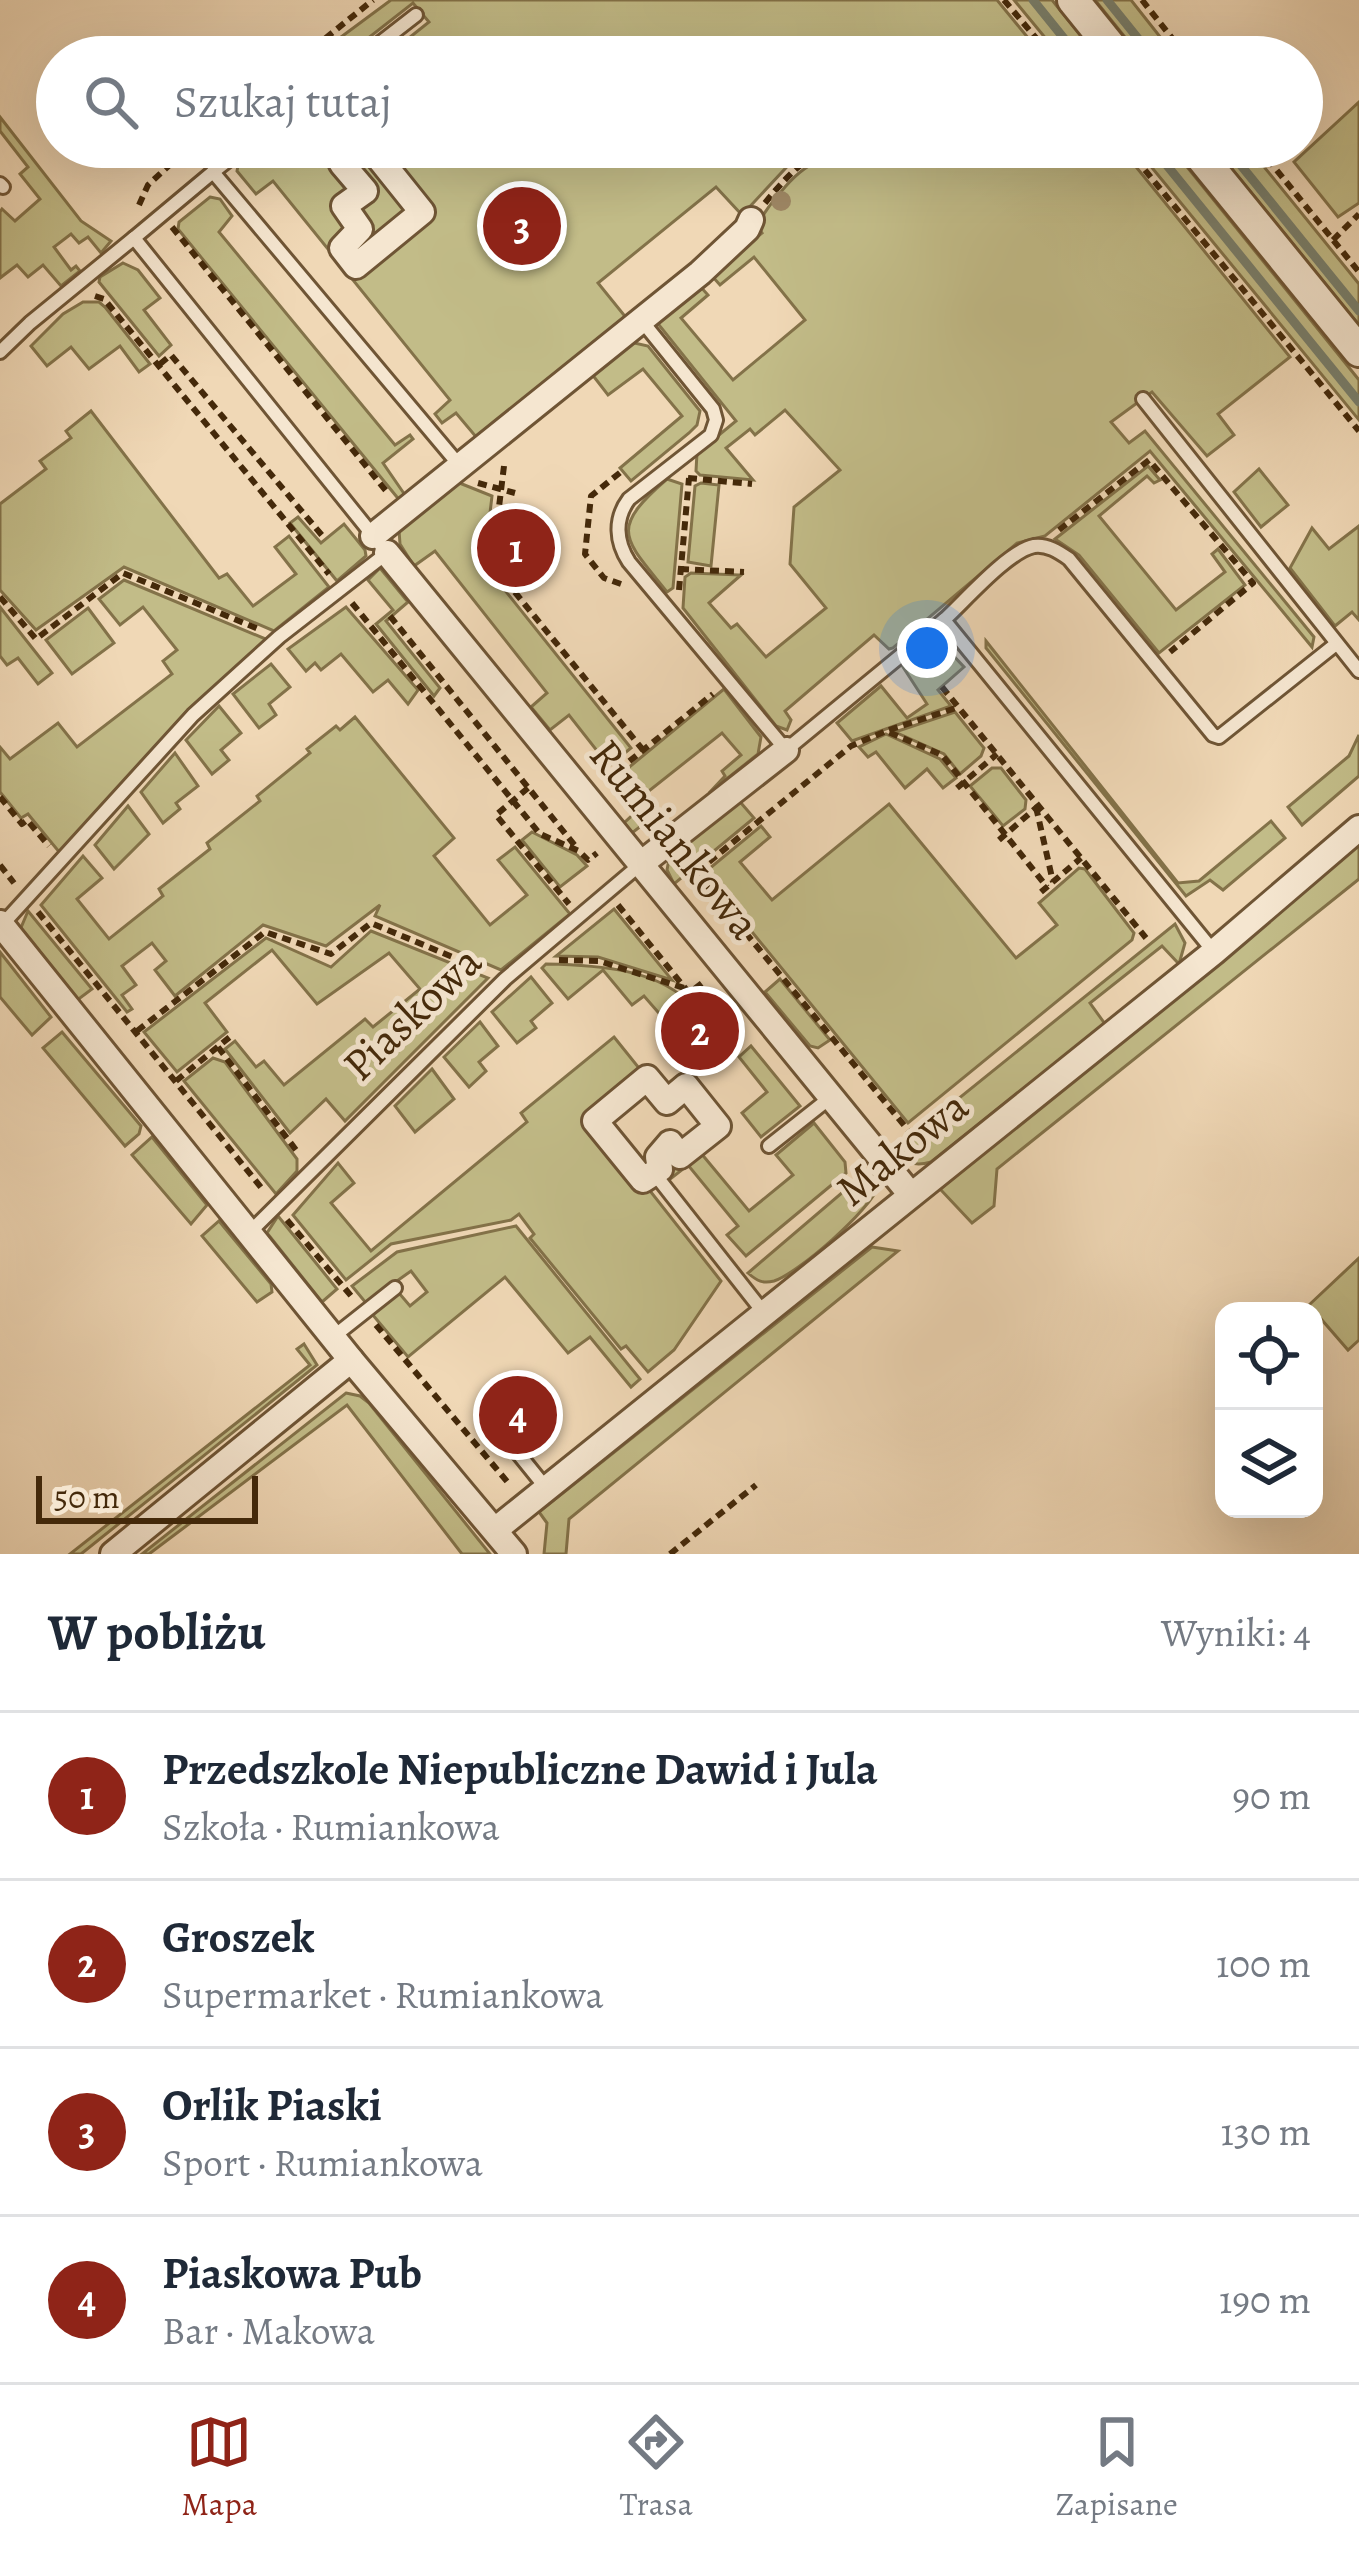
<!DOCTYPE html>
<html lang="pl">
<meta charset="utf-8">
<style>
:root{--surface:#fff;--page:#f2f2f3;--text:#1f2937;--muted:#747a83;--line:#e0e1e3;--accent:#8f2418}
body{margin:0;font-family:Alegreya,serif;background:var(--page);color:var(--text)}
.controls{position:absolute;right:36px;bottom:36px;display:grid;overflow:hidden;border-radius:24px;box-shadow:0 12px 48px #0002}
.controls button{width:108px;height:108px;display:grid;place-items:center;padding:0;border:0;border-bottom:3px solid var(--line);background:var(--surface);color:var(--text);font:60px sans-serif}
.scale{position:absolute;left:36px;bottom:30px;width:222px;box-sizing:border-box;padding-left:12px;border:6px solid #44290a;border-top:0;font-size:33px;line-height:42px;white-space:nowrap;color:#44290a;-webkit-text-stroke:9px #f5e6d0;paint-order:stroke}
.you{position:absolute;left:927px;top:648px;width:42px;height:42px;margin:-30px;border:9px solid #fff;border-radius:50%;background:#1a73e8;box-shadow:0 0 0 18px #1a73e833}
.badge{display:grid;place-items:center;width:78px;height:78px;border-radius:50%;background:var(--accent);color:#fff;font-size:39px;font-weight:700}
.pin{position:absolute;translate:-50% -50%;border:6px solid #fff;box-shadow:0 3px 12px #0006}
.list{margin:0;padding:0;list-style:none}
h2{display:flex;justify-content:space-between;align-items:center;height:156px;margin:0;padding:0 48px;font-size:51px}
h2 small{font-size:39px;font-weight:400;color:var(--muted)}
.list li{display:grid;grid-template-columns:78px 1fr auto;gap:36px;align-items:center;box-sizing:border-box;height:168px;padding:0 48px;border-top:3px solid var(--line)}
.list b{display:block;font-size:45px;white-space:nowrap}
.list p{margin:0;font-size:39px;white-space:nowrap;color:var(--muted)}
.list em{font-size:39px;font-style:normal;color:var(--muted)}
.icon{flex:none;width:66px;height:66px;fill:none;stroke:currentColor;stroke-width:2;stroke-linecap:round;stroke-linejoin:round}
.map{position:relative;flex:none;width:1359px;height:1554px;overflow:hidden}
.search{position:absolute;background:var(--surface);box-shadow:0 12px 48px #0002;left:36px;right:36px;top:36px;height:132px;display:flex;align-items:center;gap:30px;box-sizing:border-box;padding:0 42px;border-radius:66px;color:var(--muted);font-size:45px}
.sheet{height:828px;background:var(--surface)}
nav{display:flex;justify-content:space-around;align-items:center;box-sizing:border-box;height:168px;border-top:3px solid var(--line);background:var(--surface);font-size:33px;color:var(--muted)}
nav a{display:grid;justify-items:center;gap:6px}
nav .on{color:var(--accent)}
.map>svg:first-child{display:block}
.green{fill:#c2bc88;stroke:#837249;stroke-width:3}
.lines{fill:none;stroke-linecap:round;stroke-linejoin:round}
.stream{stroke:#787f6d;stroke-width:9}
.service-casing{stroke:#6f5535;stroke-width:18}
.minor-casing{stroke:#6f5535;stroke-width:30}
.tertiary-casing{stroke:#6f5535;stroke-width:36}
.path{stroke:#44290a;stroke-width:6;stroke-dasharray:9 6;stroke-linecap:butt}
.service{stroke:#f5e6d0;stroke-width:12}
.minor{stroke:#f5e6d0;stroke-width:24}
.tertiary{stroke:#f5e6d0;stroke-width:30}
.tree{fill:#9f8865}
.labels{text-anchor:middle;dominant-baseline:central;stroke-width:10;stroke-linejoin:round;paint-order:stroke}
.street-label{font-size:45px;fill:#44290a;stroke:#f5e6d0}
</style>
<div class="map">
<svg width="1359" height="1554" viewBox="0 0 1359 1554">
<rect width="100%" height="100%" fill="#f0d8b6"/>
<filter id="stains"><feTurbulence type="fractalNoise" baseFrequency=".00167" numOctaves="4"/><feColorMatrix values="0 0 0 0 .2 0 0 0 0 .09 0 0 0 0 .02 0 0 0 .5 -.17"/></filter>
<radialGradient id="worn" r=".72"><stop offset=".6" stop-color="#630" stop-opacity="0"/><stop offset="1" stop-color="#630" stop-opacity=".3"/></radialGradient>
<g class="green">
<polygon points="391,0 997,0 1029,39 1009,57 385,57 429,22 413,3 344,57 314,57"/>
<polygon points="1014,0 1052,0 1098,57 1061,57"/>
<polygon points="1095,0 1131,0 1176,57 1141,57"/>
<polygon points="1359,102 1359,203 1338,217 1294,162"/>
<polygon points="0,117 81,221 111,241 101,253 88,237 79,243 71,234 54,247 71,270 76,266 80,271 61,286 43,265 28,277 17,265 0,278 0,212 2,209 15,221 40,199 20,174 28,167 0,131"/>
<polygon points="261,147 811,147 797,156 742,215 716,187 598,283 628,320 477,438 456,413 442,423 435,414 450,400 273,181 256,194 237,171 238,166"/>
<path d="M 927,147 L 1120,147 L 1290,357 L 1218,414 L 1234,435 L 1207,456 L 1152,392 L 1111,422 L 1129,443 L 1145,431 L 1314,637 L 1312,647 L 1150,451 L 1045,536 L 1017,543 L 893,648 L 889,649 L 874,635 L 785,711 L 791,720 L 787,730 L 776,726 L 683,608 L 685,577 L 691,573 L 741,575 L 709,603 L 731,628 L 737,624 L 766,657 L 826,608 L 790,564 L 794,507 L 840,470 L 785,410 L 755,435 L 750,429 L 726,448 L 753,480 L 700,475 L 696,471 L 697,453 L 736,421 L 655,320 L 699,285 L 708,295 L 681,318 L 733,380 L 805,320 L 754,257 L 720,285 L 712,276 L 762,233 L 757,227 C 764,211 774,200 785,187 C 833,131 868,170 927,147 Z"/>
<polygon points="1135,147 1171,147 1359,380 1359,420"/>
<polygon points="1214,147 1248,147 1359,284 1359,325"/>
<polygon points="210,197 220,199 232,216 219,232 395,445 410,435 413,439 383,463 405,495 401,502 178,229 179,222"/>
<polygon points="123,263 138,270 160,298 144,310 171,345 159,356 99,282 100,277"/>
<polygon points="83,302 99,302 105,307 150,364 139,372 120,346 89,369 71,347 47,366 31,346 63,314"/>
<polygon points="630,342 648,346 700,411 697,425 689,433 631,481 620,468 682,416 643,369 608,395 591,373"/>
<polygon points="91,411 219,578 227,574 253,606 296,574 275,547 289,536 329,587 274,631 124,567 36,630 0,590 0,504 46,469 40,461 71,438 66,431"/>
<polygon points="1148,466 1160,480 1154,483 1147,476 1099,516 1176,610 1225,572 1212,554 1218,549 1245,585 1159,653 1079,555 1055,539"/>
<polygon points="1259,469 1288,505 1261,527 1234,492"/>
<path d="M 667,479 L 682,484 L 673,588 L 667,592 C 624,538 608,530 667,479 Z"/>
<polygon points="457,482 492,496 484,564 631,748 609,766 569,715 550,730 531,707 547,693 435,551 414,566 400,544 399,530"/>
<polygon points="701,483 719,485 711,566 688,562 695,486"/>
<polygon points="298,517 321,543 344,524 365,550 366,556 337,581 290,523"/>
<polygon points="1359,526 1359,620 1352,612 1335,626 1290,568 1312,528 1329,549"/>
<polygon points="380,568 408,602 386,621 440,688 434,696 376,624 393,610 368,580"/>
<polygon points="124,580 268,640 187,711 60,853 28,814 21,818 0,792 0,747 10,759 58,723 77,747 172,674 163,661 177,650 143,607 120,625 99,599"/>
<polygon points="0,607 52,673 38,684 18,658 7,665 0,656"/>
<polygon points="346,607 418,690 408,704 388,680 373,692 341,654 321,670 315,663 306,671 288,649"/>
<polygon points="88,608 114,643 72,674 46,640"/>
<polygon points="986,641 1178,883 1199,881 1271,821 1285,838 1223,890 1210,880 1186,896 986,648"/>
<polygon points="934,647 947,649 964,667 938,690 951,706 852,741 837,723 881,686 907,718 927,704 903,667"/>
<polygon points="271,664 290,687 269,704 276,715 259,728 233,694"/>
<polygon points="724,689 761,737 758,754 709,793 725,776 722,771 741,755 722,733 640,798 654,816 632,833 624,823 639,809 616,778"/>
<polygon points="219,706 241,733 221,750 229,760 212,774 186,740"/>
<polygon points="955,712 984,748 981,756 960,774 944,754 895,732"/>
<polygon points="355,717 454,838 434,856 490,925 527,895 498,860 515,847 570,914 501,970 375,916 380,905 326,946 263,925 175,996 155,970 166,961 152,943 122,966 136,985 122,995 132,1009 127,1012 41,905 83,856 102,878 77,899 109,939 163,896 159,889 210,849 207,843 260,801 257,796 310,753 307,749 336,726 340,730"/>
<polygon points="886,734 940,759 956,778 943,788 927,769 905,788 876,752 868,757 859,747"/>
<polygon points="1359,735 1359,776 1302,825 1288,807 1349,756"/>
<polygon points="175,753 198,786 176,803 180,809 163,823 141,792"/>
<polygon points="992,768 1001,768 1026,800 1025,809 1003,826 970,786"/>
<polygon points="735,796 754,818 674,884 667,870 669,859 722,816 722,806"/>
<polygon points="889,804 1016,958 1057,925 1039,903 1079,868 1085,869 1134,933 1132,940 908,1123 704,873 761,826 770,837 740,862 772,900"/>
<polygon points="128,806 149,834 114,869 95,845"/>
<polygon points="532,832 577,855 587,866 560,887 522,840"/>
<polygon points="1359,841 1359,879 997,1169 994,1206 972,1223 940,1189"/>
<polygon points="614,909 672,980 598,957 556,956"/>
<polygon points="28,911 92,989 76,1001 20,930"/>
<path d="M 1175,924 L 1185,943 L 1179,964 L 1162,946 L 1090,1003 L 1105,1024 L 931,1162 C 914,1167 905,1163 896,1149 Z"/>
<polygon points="371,931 488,978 345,1121 326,1099 290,1133 225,1049 235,1041 256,1067 264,1061 284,1085 365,1019 373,1027 420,989 389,953 317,1004 272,950 205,1003 227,1032 177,1072 144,1032 266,938 331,967"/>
<polygon points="0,952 51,1017 32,1035 0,997"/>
<path d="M 546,964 C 595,965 661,968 694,1008 L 671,1027 L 644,996 L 632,1005 L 603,970 L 568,999 L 542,968 Z"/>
<polygon points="531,977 552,1003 531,1021 536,1028 517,1043 492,1012"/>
<polygon points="780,979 830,1040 818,1048 810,1046 765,992"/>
<polygon points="480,1022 498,1046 479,1062 486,1071 469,1087 444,1057"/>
<polygon points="62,1032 141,1126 139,1134 125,1146 43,1048"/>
<polygon points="614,1037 647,1078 595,1121 721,1281 674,1350 648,1372 626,1346 621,1349 530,1238 534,1234 519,1214 511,1220 391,1244 346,1280 293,1215 338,1163 354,1183 331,1203 371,1251 527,1122 521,1113"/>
<polygon points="751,1046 800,1106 761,1137 742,1113 767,1092 739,1057"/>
<polygon points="213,1058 225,1062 297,1159 297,1171 276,1194 184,1081"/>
<polygon points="432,1069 454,1099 415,1132 395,1106"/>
<polygon points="814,1123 845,1162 846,1173 746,1256 727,1235 738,1226 688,1165 669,1180 657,1166 695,1146 749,1211 793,1175 776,1155"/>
<polygon points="152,1137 207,1205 191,1224 132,1155"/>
<path d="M 871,1168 L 878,1186 C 872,1209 797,1274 774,1281 C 763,1284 757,1281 748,1273 Z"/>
<polygon points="278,1216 337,1289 322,1302 267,1233"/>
<polygon points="219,1221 271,1284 272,1292 257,1302 202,1236"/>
<polygon points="516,1226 640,1379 631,1387 590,1337 568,1353 505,1277 408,1357 372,1314 399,1293 410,1306 427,1292 411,1271 366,1303 352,1286 397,1252"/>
<polygon points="872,1247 898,1251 569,1519 566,1554 544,1554 547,1523 539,1512"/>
<polygon points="1359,1258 1359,1340 1348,1350 1309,1305"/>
<polygon points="304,1344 317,1365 81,1554 70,1554 310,1365 297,1349"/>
<polygon points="346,1393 360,1396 369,1403 490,1554 462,1554 347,1405 149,1554 142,1554"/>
</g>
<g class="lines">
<g class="stream">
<polyline points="1033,0 1079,57"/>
<polyline points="1107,0 1153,57"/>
<polyline points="1152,147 1359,402"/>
<polyline points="1226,147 1359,311"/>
</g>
<defs>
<g id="service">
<polyline points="362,57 416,15"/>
<polyline points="213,172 245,147"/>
<polyline points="0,184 3,187"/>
<polyline points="134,238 213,172 460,466"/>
<path d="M 642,321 L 713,409 L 716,420 L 711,435 L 629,499 C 614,519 616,542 629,562 L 786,750 L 944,620 L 1214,952"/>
<polyline points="0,352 30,323 134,238 387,553 279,637 193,715 2,925"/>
<polyline points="1143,399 1359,671"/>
<path d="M 944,620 C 964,602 1008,551 1034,546 C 1047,544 1059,552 1069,559 L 1213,735 L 1219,737 L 1336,644"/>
<polyline points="769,1146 831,1097"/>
<polyline points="654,1173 764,1313"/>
<polyline points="250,1232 505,979 642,863"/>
<polyline points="333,1337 395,1288"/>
<polyline points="517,1452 546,1488"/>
</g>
<g id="minor">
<polyline points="335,147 344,159 342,164 365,191 344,206 360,229 342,248 356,266 422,212 370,147"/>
<polyline points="373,536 700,273 747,229 751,220"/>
<polyline points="387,553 911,1195"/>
<polyline points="642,863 786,750"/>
<polyline points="0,923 351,1360 514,1554"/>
<polygon points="647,1078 667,1102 686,1086 718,1126 680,1156 670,1143 658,1157 660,1169 643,1180 595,1121"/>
<polyline points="495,1530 1214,952 1359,828"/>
<polyline points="113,1554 351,1360"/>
</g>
<g id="tertiary">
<polyline points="1073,0 1119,57"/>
<polyline points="1193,147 1359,351"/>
</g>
</defs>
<use href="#service" class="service-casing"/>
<use href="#minor" class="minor-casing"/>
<use href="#tertiary" class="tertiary-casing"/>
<g class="path">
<polyline points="1004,0 1052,57"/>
<polyline points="1142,0 1187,57"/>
<polyline points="302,57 373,0"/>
<polyline points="1019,57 1038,40"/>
<polyline points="1126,147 1359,431"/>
<polyline points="1258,147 1359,272"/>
<path d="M 765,203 C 831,121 828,167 909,147"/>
<polyline points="139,205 148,185 189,147"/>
<polyline points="172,227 387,492"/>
<polyline points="1333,240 1359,214"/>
<polyline points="95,296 104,299 329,574"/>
<polyline points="160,364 171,355 325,539"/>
<polyline points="504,466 492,564 643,750"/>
<polyline points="688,478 752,484"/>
<polyline points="478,483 515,493"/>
<polyline points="1059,530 1149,460 1253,583 1170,652"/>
<polyline points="680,569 744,572"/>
<polyline points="621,584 604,578 585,554 591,496 622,471"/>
<polyline points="679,590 689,478"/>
<polyline points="0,597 36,639 123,573 261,630"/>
<polyline points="352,603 540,834 579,851 588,860 597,853"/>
<polyline points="390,616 576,847"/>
<polyline points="942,687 1146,938"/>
<polyline points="889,730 959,707"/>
<polyline points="606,780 713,694"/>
<polyline points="528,788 496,815 569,904"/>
<polyline points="957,788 997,754"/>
<polyline points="0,797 22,824 27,820 49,846"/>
<polyline points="1036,807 1053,882"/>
<polyline points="999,840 1037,807"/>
<polyline points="0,865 14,883"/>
<polyline points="698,875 908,1130"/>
<polyline points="688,883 699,870 851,746 886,731 942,755 1047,887"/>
<polyline points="1041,892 1081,858"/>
<polyline points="618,905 689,993 702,983"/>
<polyline points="38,912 264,1191"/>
<polyline points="559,960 599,961 684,988"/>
<polyline points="137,1031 265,932 331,954 371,923 484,970"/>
<polyline points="218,1047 299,1154"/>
<polyline points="176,1081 231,1036"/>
<polyline points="287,1220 352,1297"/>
<polyline points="376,1325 510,1485"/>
<polyline points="670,1554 756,1485"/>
</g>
<use href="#service" class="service"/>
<use href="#minor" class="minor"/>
<use href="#tertiary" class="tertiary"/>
</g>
<circle class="tree" cx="781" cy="201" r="10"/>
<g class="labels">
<g class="street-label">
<text transform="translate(675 839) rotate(51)">Rumiankowa</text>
<text transform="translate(412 1013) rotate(-44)">Piaskowa</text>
<text transform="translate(902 1148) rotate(-39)">Makowa</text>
</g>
</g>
<rect width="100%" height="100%" filter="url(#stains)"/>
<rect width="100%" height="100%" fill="url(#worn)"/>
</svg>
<div class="controls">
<button><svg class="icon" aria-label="locate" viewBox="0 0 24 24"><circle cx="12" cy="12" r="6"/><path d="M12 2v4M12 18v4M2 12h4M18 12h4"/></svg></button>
<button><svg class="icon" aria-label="layers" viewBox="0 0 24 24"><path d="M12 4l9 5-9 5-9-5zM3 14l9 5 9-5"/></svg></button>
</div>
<div class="scale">50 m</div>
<div class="you"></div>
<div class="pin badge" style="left:516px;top:548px">1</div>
<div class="pin badge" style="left:700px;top:1031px">2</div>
<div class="pin badge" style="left:522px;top:226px">3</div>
<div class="pin badge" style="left:518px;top:1415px">4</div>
<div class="search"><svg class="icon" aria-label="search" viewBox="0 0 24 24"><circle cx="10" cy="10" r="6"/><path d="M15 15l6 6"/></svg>Szukaj tutaj</div>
</div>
<section class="sheet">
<h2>W pobliżu<small>Wyniki: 4</small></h2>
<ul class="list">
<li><span class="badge">1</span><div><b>Przedszkole Niepubliczne Dawid i Jula</b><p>Szkoła · Rumiankowa</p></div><em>90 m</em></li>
<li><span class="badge">2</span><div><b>Groszek</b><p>Supermarket · Rumiankowa</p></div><em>100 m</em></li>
<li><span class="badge">3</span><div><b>Orlik Piaski</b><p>Sport · Rumiankowa</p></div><em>130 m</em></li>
<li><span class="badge">4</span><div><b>Piaskowa Pub</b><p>Bar · Makowa</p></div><em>190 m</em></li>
</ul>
</section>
<nav>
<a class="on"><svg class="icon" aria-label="map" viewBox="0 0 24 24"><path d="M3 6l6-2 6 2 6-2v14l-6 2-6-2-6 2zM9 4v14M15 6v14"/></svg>Mapa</a>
<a><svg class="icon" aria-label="directions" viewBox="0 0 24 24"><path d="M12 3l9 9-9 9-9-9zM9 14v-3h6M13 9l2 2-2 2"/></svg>Trasa</a>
<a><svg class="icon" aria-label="saved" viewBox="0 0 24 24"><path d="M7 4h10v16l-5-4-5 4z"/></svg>Zapisane</a>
</nav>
